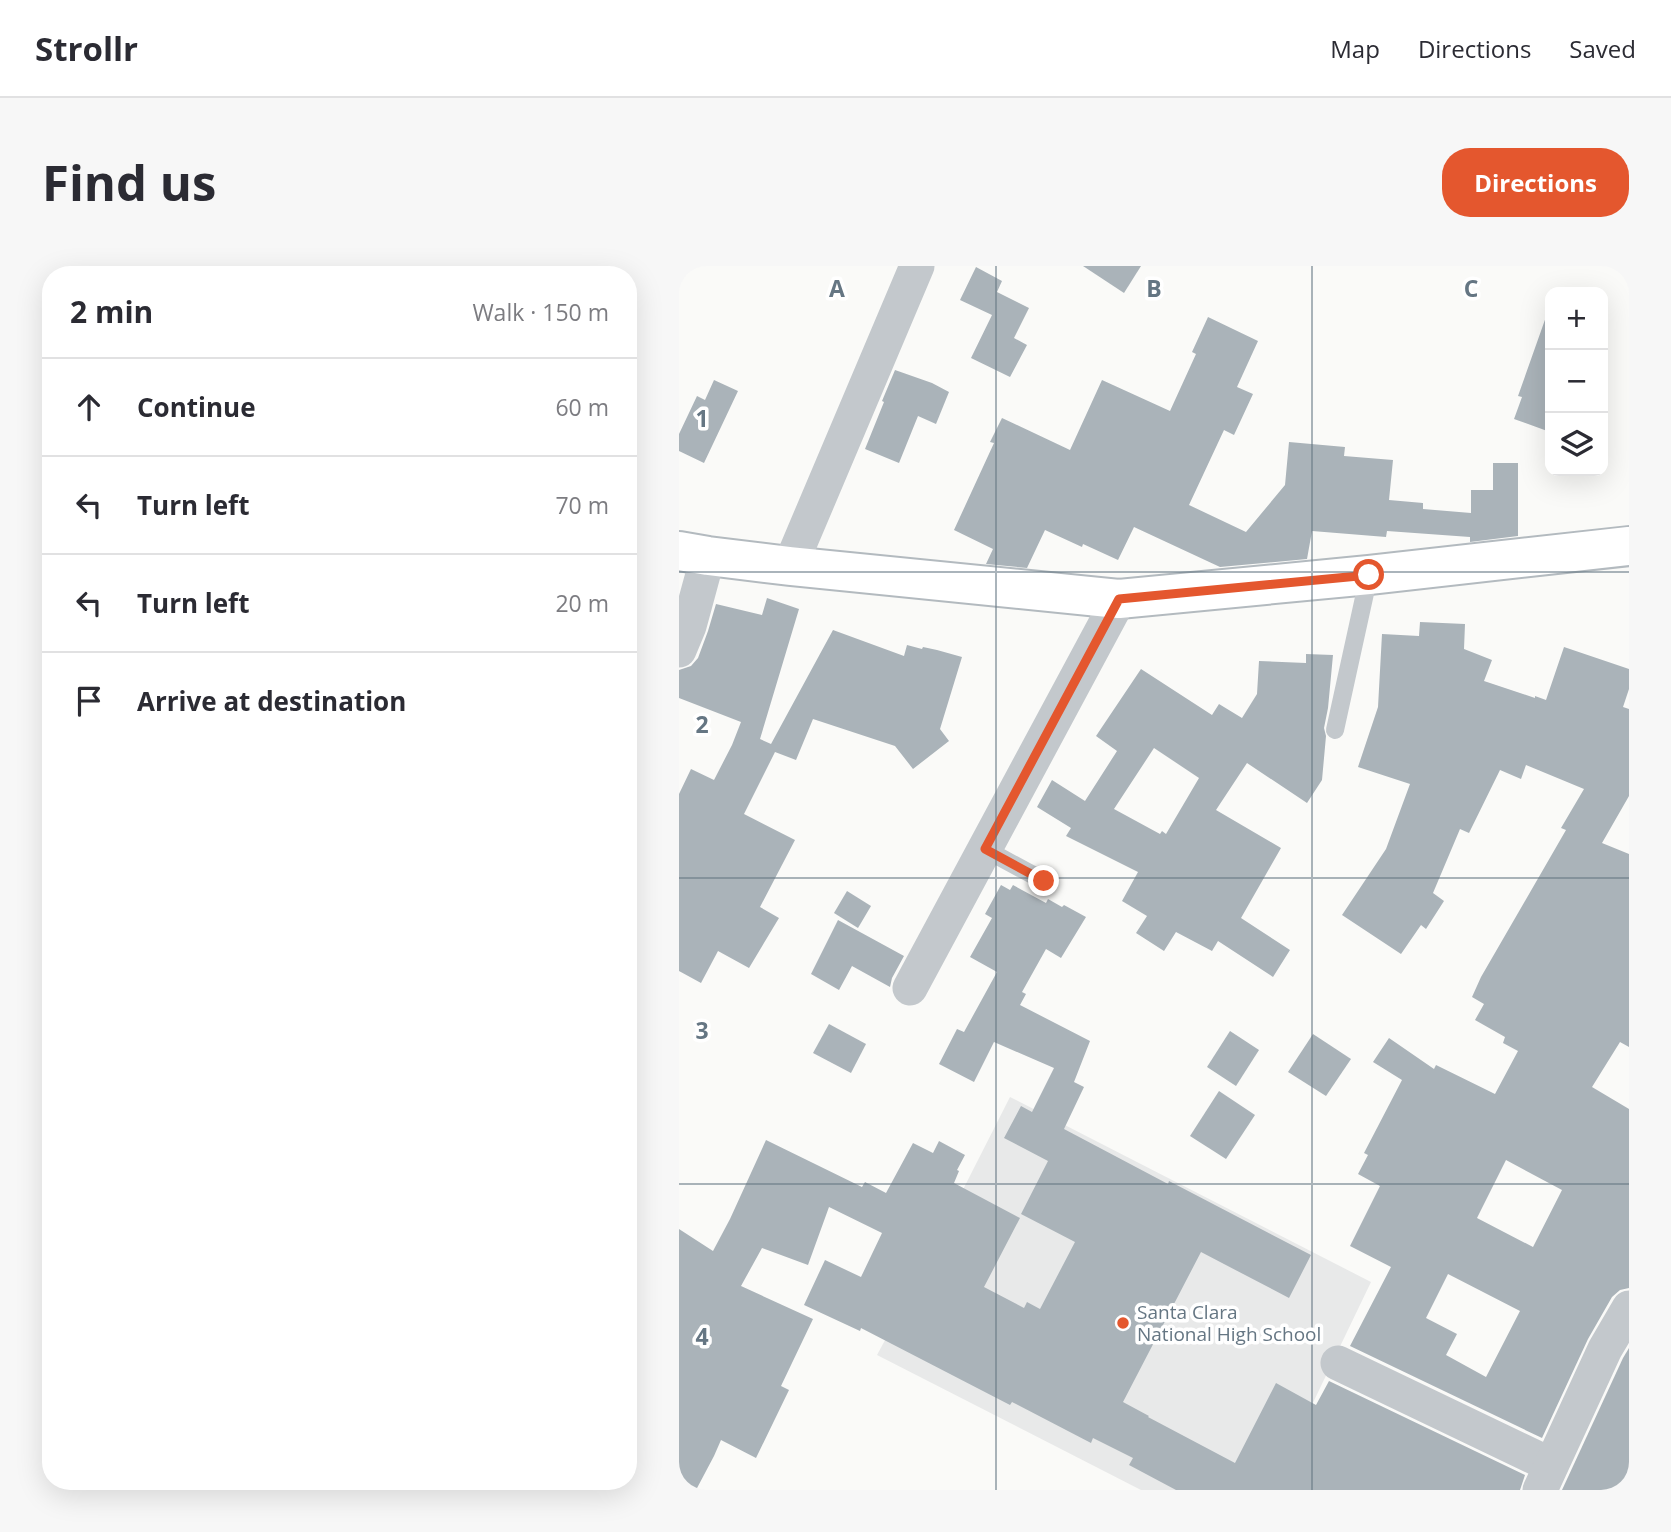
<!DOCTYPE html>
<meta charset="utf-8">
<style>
:root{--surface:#fff;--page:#f7f7f7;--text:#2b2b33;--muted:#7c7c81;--line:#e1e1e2;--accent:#e4572e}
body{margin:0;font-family:"Open Sans",sans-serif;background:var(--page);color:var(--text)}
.controls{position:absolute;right:21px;top:21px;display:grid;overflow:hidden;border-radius:14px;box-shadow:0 7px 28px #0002}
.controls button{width:63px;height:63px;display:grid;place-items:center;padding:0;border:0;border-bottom:2px solid var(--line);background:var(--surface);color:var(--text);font:35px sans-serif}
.stop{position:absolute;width:21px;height:21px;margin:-16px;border:5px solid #e4572e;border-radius:50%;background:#fff}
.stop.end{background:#e4572e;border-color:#fff;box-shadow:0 2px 7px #0008}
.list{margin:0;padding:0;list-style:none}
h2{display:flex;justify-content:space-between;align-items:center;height:91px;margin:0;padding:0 28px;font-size:30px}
h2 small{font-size:23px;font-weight:400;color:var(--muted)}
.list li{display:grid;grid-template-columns:46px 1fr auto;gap:21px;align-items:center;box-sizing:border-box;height:98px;padding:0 28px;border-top:2px solid var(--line)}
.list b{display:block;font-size:26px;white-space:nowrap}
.list em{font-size:23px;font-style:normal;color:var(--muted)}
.icon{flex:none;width:38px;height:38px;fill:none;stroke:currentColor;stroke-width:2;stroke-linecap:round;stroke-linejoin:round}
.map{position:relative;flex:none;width:950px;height:1224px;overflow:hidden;border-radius:28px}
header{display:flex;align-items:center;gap:42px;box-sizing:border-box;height:98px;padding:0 35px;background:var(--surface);border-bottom:2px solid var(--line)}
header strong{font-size:33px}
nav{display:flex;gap:38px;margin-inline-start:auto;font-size:24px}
.intro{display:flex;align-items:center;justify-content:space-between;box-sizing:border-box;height:168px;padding:0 42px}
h1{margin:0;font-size:49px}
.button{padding:18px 32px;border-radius:28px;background:var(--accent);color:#fff;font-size:24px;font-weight:700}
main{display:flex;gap:42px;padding:0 42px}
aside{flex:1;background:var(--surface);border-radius:28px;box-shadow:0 7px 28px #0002}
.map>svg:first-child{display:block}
.built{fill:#e8e9e9}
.building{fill:#aab3b9;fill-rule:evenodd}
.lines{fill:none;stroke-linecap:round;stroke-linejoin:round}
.secondary-casing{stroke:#b3babf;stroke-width:42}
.service{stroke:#c3c8cc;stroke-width:18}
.minor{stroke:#c3c8cc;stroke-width:35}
.secondary{stroke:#fff;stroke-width:38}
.route{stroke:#e4572e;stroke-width:9}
.grid{fill:none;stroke:#657683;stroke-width:2;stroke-opacity:0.55}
.poi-dot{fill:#e4572e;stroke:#fff;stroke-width:2.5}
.labels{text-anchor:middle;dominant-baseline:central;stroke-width:7;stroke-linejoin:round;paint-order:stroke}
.poi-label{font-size:19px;fill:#657683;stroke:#fff;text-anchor:start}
.grid-label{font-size:23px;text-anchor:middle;font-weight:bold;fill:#657683;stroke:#fff;stroke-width:7;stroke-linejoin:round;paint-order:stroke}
</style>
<header>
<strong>Strollr</strong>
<nav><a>Map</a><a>Directions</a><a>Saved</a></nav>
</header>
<div class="intro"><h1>Find us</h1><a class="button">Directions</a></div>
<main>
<aside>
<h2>2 min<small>Walk · 150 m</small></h2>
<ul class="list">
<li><svg class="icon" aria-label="ahead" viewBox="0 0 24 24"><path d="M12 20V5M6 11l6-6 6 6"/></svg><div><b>Continue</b></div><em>60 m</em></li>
<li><svg class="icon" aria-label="left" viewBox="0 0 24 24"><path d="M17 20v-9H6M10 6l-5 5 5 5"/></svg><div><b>Turn left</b></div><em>70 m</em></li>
<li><svg class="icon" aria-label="left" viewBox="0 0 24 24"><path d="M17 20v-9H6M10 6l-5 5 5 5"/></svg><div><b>Turn left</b></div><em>20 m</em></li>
<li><svg class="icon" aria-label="arrive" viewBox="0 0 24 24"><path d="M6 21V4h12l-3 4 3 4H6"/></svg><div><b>Arrive at destination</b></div></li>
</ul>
</aside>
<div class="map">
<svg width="950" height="1224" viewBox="0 0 950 1224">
<rect width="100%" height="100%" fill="#fafaf8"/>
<polygon class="built" points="331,831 692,1016 592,1224 462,1224 198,1089 232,1026"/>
<g class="building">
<polygon points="404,0 462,0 445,27"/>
<polygon points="297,1 323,15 318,26 350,42 335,72 348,79 331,111 292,92 313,49 281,34"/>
<polygon points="868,48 871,49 871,166 835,153 843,131 839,130"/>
<polygon points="529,51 579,75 558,121 574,128 555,169 545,164 510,239 567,266 606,219 610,176 666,181 665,190 714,194 710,234 744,237 744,243 792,247 792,224 814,224 814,197 839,197 839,270 791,276 791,271 708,265 707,271 633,265 628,293 541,301 455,261 439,294 404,278 403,281 366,264 348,302 307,298 314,283 275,264 315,177 311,176 323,152 391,184 423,114 491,145 517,88 513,86"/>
<polygon points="216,104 253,117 270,126 257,158 239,150 220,197 186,183 205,136 203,135"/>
<polygon points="35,114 59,125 25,197 0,185 0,168 18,130 26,134"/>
<polygon points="88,332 120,343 81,473 92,478 154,364 225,390 228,379 243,383 244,381 258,384 283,391 261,463 270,475 234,503 216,480 134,453 117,494 96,486 65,548 116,574 81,641 100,652 70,702 39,685 22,717 0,705 0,528 12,503 35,514 53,479 62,456 0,432 0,404 12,400 19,392 29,365 37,338 83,349"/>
<path d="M 741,356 L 786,358 L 785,383 L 813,394 L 805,415 L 856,432 L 856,430 L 867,434 L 885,381 L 950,403 L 950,423 L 944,441 L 950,443 L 950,530 L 923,577 L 950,588 L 950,781 L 941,776 L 913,821 L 950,843 L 950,1022 L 941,1024 L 933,1031 L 909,1073 L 863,1172 L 671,1080 L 712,1001 L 671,980 L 701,920 L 679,908 L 689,889 L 685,887 L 723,814 L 694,796 L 710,772 L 755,803 L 757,799 L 816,828 L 839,785 L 824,777 L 826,771 L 796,754 L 805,738 L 793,731 L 802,711 L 887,564 L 882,562 L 905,523 L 847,499 L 842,513 L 821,504 L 790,567 L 781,563 L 754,627 L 765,635 L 747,663 L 742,659 L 722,688 L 663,649 L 707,583 L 731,518 L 679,501 L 699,441 L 703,368 L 740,370 ZM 827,894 L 883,924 L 854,981 L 798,952 ZM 769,1008 L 841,1045 L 807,1111 L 767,1089 L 778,1068 L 747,1052 Z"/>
<path d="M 627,388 L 654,389 L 649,442 L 645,462 L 647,470 L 643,514 L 628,537 L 568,497 L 537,544 L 602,582 L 562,652 L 611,684 L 594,711 L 539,675 L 533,685 L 497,666 L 485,685 L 457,667 L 468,650 L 443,635 L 459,606 L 387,570 L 392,562 L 358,541 L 373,514 L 406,535 L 438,485 L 417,470 L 462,403 L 533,449 L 540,438 L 563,452 L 578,428 L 580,395 L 627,397 ZM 475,482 L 520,512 L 487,568 L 483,565 L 481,568 L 435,543 Z"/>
<polygon points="322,619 331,624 334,619 367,637 369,633 383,641 385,639 407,651 382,692 367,683 343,726 347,728 341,739 411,775 395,816 405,821 385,863 489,918 490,915 632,989 610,1032 522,986 444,1136 470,1150 469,1151 556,1197 597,1117 637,1139 650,1115 846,1209 841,1224 497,1224 450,1199 454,1192 414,1172 412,1177 333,1136 331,1139 182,1062 181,1065 125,1039 146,994 182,1011 203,967 150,941 129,999 83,982 62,1020 134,1053 102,1120 110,1124 77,1192 42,1174 35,1190 17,1224 0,1224 0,963 34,985 51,953 87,874 183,921 186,916 207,927 234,877 254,887 260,875 286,889 278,904 280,905 275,917 341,952 305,1021 345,1042 348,1036 361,1043 396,976 342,948 369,895 325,872 342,840 353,846 375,802 315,776 295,816 260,798 278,763 285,766 318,706 291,691 313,652 306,648"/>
<polygon points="168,625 192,640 179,662 155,647"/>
<polygon points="159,654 225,690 213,712 211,721 173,700 160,724 132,708"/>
<polygon points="150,758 187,778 172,807 134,787"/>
<polygon points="551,765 580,784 557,820 528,801"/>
<polygon points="634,768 672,793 647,830 609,806"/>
<polygon points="540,825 576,849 547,893 511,870"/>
<polygon points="950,1082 950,1224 883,1224 944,1092"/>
</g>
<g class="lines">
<defs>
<polyline id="secondary" points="0,285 29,290 111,300 440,333 690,309 950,280"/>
</defs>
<use href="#secondary" class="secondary-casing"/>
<g class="service">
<polyline points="656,464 690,309"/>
<polyline points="306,583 365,615"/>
</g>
<g class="minor">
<polyline points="111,300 238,0"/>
<polyline points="0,384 10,360 29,290"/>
<polyline points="231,722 440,333"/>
<polyline points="659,1097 872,1199"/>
<polyline points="861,1224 926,1083 950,1042"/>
</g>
<use href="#secondary" class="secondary"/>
</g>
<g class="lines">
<polyline class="route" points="365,615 306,583 440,333 690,309"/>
</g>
<path class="grid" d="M 317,0 L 317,1224M 633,0 L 633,1224M 0,306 L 950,306M 0,612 L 950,612M 0,918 L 950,918"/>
<circle class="poi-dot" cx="444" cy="1057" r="7"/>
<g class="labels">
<g class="poi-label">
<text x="458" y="1046">Santa Clara<tspan x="458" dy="22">National High School</tspan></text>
</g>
</g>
<g class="grid-label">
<text x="158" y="31">A</text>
<text x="475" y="31">B</text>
<text x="792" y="31">C</text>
<text x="23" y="161">1</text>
<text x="23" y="467">2</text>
<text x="23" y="773">3</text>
<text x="23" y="1079">4</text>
</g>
</svg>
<div class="controls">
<button>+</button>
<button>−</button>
<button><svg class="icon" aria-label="layers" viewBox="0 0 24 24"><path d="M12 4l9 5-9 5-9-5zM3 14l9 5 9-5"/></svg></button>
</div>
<div class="stop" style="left:690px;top:309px"></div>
<div class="stop end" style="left:365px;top:615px"></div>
</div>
</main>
